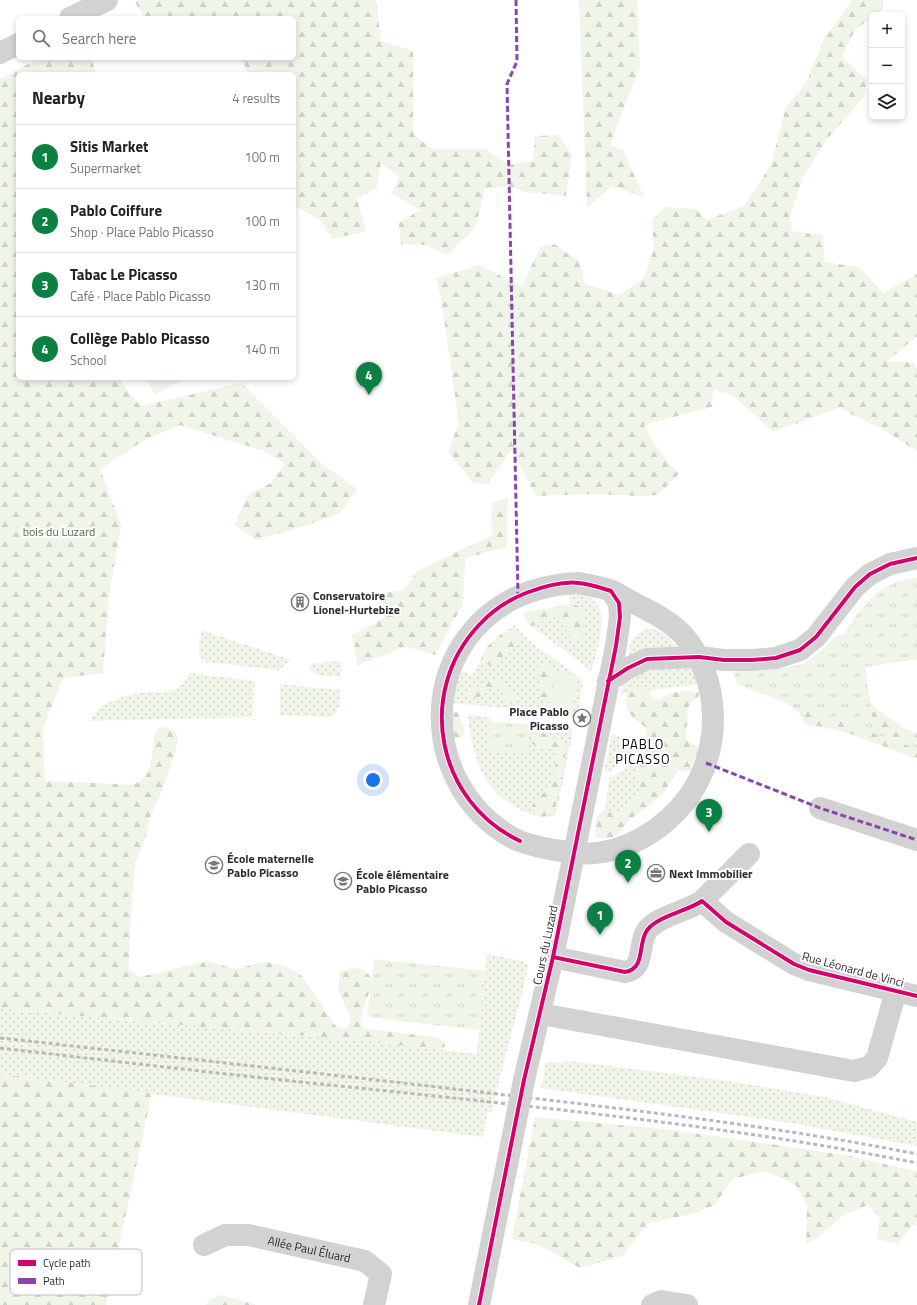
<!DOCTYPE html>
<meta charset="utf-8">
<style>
:root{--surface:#fff;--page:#f6f6f6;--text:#222;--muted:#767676;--line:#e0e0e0;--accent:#0b8043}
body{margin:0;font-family:"Titillium Web",sans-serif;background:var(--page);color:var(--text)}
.controls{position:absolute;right:12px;top:12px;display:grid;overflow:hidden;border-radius:6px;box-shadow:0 2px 6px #0003}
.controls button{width:36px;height:36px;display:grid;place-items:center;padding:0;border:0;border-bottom:1px solid var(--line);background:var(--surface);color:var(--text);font:20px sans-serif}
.you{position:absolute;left:373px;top:780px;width:14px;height:14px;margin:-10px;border:3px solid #fff;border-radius:50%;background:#1a73e8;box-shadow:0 0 0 6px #1a73e833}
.badge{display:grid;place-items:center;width:26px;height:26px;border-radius:50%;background:var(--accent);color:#fff;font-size:13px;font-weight:700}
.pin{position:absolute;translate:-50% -33px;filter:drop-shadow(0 1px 2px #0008)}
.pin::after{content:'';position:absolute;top:21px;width:14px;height:12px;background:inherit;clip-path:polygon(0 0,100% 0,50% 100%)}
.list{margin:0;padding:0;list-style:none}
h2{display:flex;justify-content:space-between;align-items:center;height:52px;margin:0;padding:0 16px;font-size:17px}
h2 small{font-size:13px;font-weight:400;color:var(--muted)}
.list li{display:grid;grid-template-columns:26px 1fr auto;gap:12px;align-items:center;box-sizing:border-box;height:64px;padding:0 16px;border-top:1px solid var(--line)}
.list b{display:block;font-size:15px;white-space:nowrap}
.list p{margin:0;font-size:13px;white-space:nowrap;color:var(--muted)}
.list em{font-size:13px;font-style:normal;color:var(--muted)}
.icon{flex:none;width:22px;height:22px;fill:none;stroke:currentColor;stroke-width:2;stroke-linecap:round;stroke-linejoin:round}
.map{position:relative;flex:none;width:917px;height:1305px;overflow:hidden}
.search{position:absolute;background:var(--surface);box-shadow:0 2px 6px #0003;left:16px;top:16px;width:280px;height:44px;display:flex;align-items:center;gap:10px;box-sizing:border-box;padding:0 14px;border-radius:6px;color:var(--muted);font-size:15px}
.panel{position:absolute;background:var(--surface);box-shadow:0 2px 6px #0003;left:16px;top:72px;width:280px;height:308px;border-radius:6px}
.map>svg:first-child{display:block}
.grass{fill:url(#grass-dots)}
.forest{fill:url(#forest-firs)}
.park{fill:url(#park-tufts)}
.pitch{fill:#f0f5ea}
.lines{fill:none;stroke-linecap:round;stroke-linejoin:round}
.minor{stroke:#d2d2d2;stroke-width:22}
.rail{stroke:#b9b9b9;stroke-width:3;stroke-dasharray:4 3;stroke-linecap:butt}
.minor-bridge{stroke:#d2d2d2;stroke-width:22}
.quiet{stroke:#8e44ad;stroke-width:3;stroke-dasharray:6 3;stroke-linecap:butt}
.cycleway-casing{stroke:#fff;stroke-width:6}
.cycleway{stroke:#d6006c;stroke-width:4}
.labels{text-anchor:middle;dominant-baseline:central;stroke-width:4;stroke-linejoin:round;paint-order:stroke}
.park-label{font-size:12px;fill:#506d37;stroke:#fff}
.poi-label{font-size:12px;font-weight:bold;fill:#2d2d2d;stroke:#fff;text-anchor:start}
.street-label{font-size:12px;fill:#2d2d2d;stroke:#fff}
.neighbourhood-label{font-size:13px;letter-spacing:1px;fill:#000;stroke:#fff}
.key{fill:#fff;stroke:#c0c0c0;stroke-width:1}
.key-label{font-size:11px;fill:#2d2d2d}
</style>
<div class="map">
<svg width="917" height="1305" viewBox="0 0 917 1305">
<defs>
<pattern id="grass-dots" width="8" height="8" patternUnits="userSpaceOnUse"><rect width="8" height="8" fill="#f0f5ea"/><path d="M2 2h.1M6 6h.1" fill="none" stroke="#ced2c9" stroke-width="1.8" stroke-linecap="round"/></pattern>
<pattern id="forest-firs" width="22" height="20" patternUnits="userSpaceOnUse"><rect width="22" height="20" fill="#f0f5ea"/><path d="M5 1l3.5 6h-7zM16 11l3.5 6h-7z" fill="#ced2c9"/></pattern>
<pattern id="park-tufts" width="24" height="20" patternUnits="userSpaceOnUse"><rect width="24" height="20" fill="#f0f5ea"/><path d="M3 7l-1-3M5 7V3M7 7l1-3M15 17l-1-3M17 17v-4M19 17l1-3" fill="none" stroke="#ced2c9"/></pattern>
</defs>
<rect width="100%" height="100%" fill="#fff"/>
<g class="grass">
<path d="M 568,592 C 619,595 599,638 592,671 L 531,626 L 527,621 L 524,614 L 527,612 L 571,604 Z"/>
<polygon points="515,625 524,636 540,649 578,676 583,681 577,719 570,717 578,677 556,673 548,712 452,703 459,670 473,675 487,646 499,636"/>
<path d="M 647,629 C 663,628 673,642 682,653 L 630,659 C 627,641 632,638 647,629 Z"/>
<path d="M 202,630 L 291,660 L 281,669 L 278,670 L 207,662 C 193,657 200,641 202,630 Z"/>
<path d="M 336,661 L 342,662 L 341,677 C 331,676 313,677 309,667 L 311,664 Z"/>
<polygon points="693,667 699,684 620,694 624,679 643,669"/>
<path d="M 190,673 L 254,681 L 253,716 L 251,717 L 90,721 C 99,701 129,694 148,692 C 157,692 168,693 176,689 C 182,686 186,679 190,673 Z"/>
<path d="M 280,684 L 340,690 C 340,701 341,713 329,717 L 280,715 Z"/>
<path d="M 468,714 L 490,718 L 490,752 L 527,754 L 530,724 L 573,730 L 556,815 C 547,819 535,816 526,812 C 483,794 472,757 468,714 Z"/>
<polygon points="612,734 646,746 608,772 604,771"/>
<polygon points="655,749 691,771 677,770 665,791 655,800 627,822 618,834 613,837 608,838 596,837 597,817 605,809 609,779"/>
<path d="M 487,954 L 525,962 L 528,966 C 518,1015 502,1063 492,1112 L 488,1112 L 483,1137 L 0,1074 L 0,1009 L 353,1040 L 477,1054 Z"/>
<polygon points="570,1061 728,1081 825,1097 917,1122 917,1146 797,1124 541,1088 546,1062 559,1063"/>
</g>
<g class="forest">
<polygon points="140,0 376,0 381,41 413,51 413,134 432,149 486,149 508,165 533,161 535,136 559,135 572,155 566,196 525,192 508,186 485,189 475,228 447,255 426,245 401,244 399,223 420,210 392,193 399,177 381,163 376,188 357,199 366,231 332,239 320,220 294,205 294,170 298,167 294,159 294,74 249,74 240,58 294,58 294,18 145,18 135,2"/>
<polygon points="579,0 637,0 640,66 610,145 623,150 644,197 612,186 587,208"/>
<polygon points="852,0 883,0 883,9 875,15 872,15 872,17 855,30 842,57 867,80 864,97 827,139 803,177 790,217 792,231 823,235 825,262 859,267 883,293 917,274 917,336 887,361 914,362 917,369 917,451 880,428 839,408 773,432 734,396 713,390 712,407 644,425 659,451 679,474 658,495 639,496 594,494 536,496 511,450 488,484 473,483 448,451 459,423 441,298 436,278 480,265 522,287 540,247 554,244 579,261 585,284 619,295 644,278 654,248 652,220 665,207 695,209 707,220 744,206 771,165 786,107 806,83 824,39"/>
<path d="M 40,58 L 91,58 L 96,74 L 18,74 L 18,378 L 118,378 L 140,406 L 242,383 L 322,464 L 357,489 L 340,513 L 305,526 L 256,540 L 235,525 L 247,495 L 271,483 L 285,464 L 264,451 L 180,425 L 146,439 L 100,469 L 121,525 L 109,596 L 103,673 L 63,678 L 43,729 L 45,781 L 119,784 C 155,790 151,757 155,732 L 162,726 L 174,730 L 178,736 L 176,749 L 163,789 L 150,817 L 146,836 L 135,864 L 130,928 L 129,970 L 140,977 L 207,961 L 235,969 L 265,962 L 284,965 L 301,975 L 321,1003 L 332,1022 L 338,1028 L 346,1029 L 351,1019 L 338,990 L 340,971 C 355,967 360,966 371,977 C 371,981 371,986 370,990 C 366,1002 360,1014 361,1026 L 367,1029 L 434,1037 L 443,1040 L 445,1046 L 442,1050 L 353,1040 L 0,1009 L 0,79 Z"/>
<polygon points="508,497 507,547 465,558 463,604 435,655 406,646 358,665 352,635 384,618 382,593 404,590 417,571 493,535 491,518 493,502"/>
<path d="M 571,604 C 574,605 578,605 580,608 C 586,614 585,633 581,640 L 576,642 L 570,639 L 561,621 L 558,618 L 551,618 L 533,626 L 531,626 L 527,621 L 524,614 L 527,612 Z"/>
<path d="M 507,631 L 514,632 L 519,638 L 520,643 L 493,664 L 487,665 L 483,657 C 486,645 496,637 507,631 Z"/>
<path d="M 547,663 C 558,668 555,691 549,699 C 533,703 542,689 541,682 C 540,678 537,674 536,670 L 540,664 Z"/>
<path d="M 488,679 C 500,680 527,691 510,704 L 506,703 L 503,693 L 497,689 L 489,689 C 482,695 479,700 469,696 L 468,693 C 473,683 480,690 488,679 Z"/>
<polygon points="867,682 870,703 875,708 904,728 917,733 917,759 851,734 818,726 811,727 805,723 799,713 774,694"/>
<path d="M 637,686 L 648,688 L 652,697 L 658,700 C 662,698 666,695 670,694 C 677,691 693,689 699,693 L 698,697 L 690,703 L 688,708 L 686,738 L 689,742 L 700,747 L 699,754 L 696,755 C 693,760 693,766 691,771 L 677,770 L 665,791 L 655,800 L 627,822 L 618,834 L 613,837 L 608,838 L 596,837 C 595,830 595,819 599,814 C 604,813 620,811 623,810 C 630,807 640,795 640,789 C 639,782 634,778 636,771 C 640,755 649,743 645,727 C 630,715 619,708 630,688 Z"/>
<path d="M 453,712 L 458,712 C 460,715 459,718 461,721 C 465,733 470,736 453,739 L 450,713 Z"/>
<path d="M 538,731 C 545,732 557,741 566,744 L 567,746 L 555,809 C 550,817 543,818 534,815 L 531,809 L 535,799 L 548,790 L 551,783 L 557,759 L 552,748 L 536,747 L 532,743 L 534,733 Z"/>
<polygon points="0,1074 152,1093 106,1305 0,1305"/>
<polygon points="535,1117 674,1130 845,1155 917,1171 917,1226 914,1224 897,1244 877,1239 880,1219 868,1205 844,1215 818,1237 806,1245 807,1206 796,1185 765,1171 732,1179 715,1205 695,1213 647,1224 623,1256 580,1268 537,1244 512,1239"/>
<path d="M 222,1295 L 257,1305 L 206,1305 C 209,1298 215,1297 222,1295 Z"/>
</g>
<g class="park">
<path d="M 917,578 L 917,659 L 865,667 L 874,730 L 917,745 L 917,749 L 738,685 L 732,669 L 770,670 L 801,665 L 821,651 L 835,637 L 844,634 C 862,606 880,580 917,578 Z"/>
<polygon points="490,722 530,724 528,754 489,752"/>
<polygon points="374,959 486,971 479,1030 367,1017"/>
</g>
<g class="pitch">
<polygon points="146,378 186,378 155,395"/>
<polygon points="556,672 578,676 570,717 548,712"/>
</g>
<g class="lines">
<g class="minor">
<polyline points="70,18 107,0"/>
<polyline points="0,53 18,44"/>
<path d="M 579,583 C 589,585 602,587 612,591 C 617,593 622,597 627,599 C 646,610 669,619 684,636 C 721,681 722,747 690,795 C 665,830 622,857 577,853 C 559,851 527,846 511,837 C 421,785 417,653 509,601 C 531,589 554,584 579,583 Z"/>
<polyline points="608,681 628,668 647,659 699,657 724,660 752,660 776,658 800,650 816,637 855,587 870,574 890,564 917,558"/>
<polyline points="820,808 917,840"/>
<polyline points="702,901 749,854"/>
<path d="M 553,957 L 625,972 C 645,969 638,946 646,932 C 654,917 688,911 702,901 L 726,922 L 794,964 L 809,970 L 917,996"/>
<polyline points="541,1014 854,1071 869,1067 877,1058 896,991"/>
<polyline points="524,1080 553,957 616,646 620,617 619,603 611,591"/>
<path id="s1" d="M 204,1245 L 225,1235 L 248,1235 L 365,1261 L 381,1274 L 374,1305"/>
<polyline points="479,1305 516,1120"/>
<polyline points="652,1305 661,1301 687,1305"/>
</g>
<g class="rail">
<path d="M 0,1038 C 163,1056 326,1074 489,1093 C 632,1110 775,1126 917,1154"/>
<path d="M 0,1048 C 129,1063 258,1078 388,1091 C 565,1110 743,1128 917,1163"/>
</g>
<polyline class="minor-bridge" points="516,1120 524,1080"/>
<g class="quiet">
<polyline points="516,0 517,61 507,84 518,596"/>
<polyline points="706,763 820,808 917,840"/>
</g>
<defs>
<g id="cycleway">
<polyline points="608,681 628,668 647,659 699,657 724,660 752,660 776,658 800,650 816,637 855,587 870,574 890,564 917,558"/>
<path d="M 553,957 L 625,972 C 645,969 638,946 646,932 C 654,917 688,911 702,901 L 726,922 L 794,964 L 809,970 L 917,996"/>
<path d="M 479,1305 L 524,1080 L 553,957 L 616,646 L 620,617 L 619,603 L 611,591 C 601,588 590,584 579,583 C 562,581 542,587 526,593 C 508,600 492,611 479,625 C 415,693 437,802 520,841"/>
</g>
</defs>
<use href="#cycleway" class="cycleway-casing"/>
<use href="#cycleway" class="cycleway"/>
</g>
<defs>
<symbol id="building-ring" viewBox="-11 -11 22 22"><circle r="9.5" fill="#fff" stroke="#767676" stroke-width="1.5"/><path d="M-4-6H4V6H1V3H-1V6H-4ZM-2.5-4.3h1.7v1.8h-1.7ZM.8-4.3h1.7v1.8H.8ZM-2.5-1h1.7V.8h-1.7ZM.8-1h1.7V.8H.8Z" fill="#767676"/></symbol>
<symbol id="sight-ring" viewBox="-11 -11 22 22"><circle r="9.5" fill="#fff" stroke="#767676" stroke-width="1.5"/><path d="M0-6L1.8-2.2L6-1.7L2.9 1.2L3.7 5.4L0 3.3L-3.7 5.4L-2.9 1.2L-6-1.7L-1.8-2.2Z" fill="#767676"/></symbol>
<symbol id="school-ring" viewBox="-11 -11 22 22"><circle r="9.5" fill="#fff" stroke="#767676" stroke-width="1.5"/><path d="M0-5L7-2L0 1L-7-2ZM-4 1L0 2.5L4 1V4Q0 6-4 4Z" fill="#767676"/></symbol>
<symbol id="office-ring" viewBox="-11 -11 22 22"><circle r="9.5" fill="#fff" stroke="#767676" stroke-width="1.5"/><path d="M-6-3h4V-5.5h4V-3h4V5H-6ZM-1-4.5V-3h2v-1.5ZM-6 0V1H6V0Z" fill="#767676"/></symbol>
</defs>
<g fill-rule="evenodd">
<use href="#building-ring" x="290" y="592" width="20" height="20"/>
<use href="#sight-ring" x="572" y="708" width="20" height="20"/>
<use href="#school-ring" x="204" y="855" width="20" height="20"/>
<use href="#office-ring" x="646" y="863" width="20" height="20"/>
<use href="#school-ring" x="333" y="871" width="20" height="20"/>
</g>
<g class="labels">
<g class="park-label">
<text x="59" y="531">bois du Luzard</text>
</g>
<g class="poi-label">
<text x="313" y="595">Conservatoire<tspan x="313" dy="14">Lionel-Hurtebize</tspan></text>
<text x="569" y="711" text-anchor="end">Place Pablo<tspan x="569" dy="14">Picasso</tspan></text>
<text x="227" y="858">École maternelle<tspan x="227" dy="14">Pablo Picasso</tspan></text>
<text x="669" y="873">Next Immobilier</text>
<text x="356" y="874">École élémentaire<tspan x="356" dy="14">Pablo Picasso</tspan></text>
</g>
<g class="street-label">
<text transform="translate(545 945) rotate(-78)">Cours du Luzard</text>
<text transform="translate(853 969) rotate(15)">Rue Léonard de Vinci</text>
<text stroke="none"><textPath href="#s1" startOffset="109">Allée Paul Éluard</textPath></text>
</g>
<g class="neighbourhood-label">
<text x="643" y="744">PABLO<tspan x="643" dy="15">PICASSO</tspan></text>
</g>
</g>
<rect x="10" y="1249" width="132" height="46" rx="6" class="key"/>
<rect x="18" y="1260" width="18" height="6" fill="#d6006c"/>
<rect x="18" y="1278" width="18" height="6" fill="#8e44ad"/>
<g class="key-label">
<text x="43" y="1267">Cycle path</text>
<text x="43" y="1285">Path</text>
</g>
</svg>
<div class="controls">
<button>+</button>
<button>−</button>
<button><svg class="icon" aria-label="layers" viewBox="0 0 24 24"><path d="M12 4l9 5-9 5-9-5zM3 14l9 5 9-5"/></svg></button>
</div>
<div class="you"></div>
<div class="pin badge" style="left:600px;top:935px">1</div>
<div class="pin badge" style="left:628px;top:883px">2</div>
<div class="pin badge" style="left:709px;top:832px">3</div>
<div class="pin badge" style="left:369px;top:395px">4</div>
<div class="search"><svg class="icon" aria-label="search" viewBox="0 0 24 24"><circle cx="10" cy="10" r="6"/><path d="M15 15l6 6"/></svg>Search here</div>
<section class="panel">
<h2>Nearby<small>4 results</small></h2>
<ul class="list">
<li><span class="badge">1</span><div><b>Sitis Market</b><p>Supermarket</p></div><em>100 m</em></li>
<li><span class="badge">2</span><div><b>Pablo Coiffure</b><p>Shop · Place Pablo Picasso</p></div><em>100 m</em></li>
<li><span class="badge">3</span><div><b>Tabac Le Picasso</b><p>Café · Place Pablo Picasso</p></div><em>130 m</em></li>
<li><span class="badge">4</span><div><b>Collège Pablo Picasso</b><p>School</p></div><em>140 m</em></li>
</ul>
</section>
</div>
